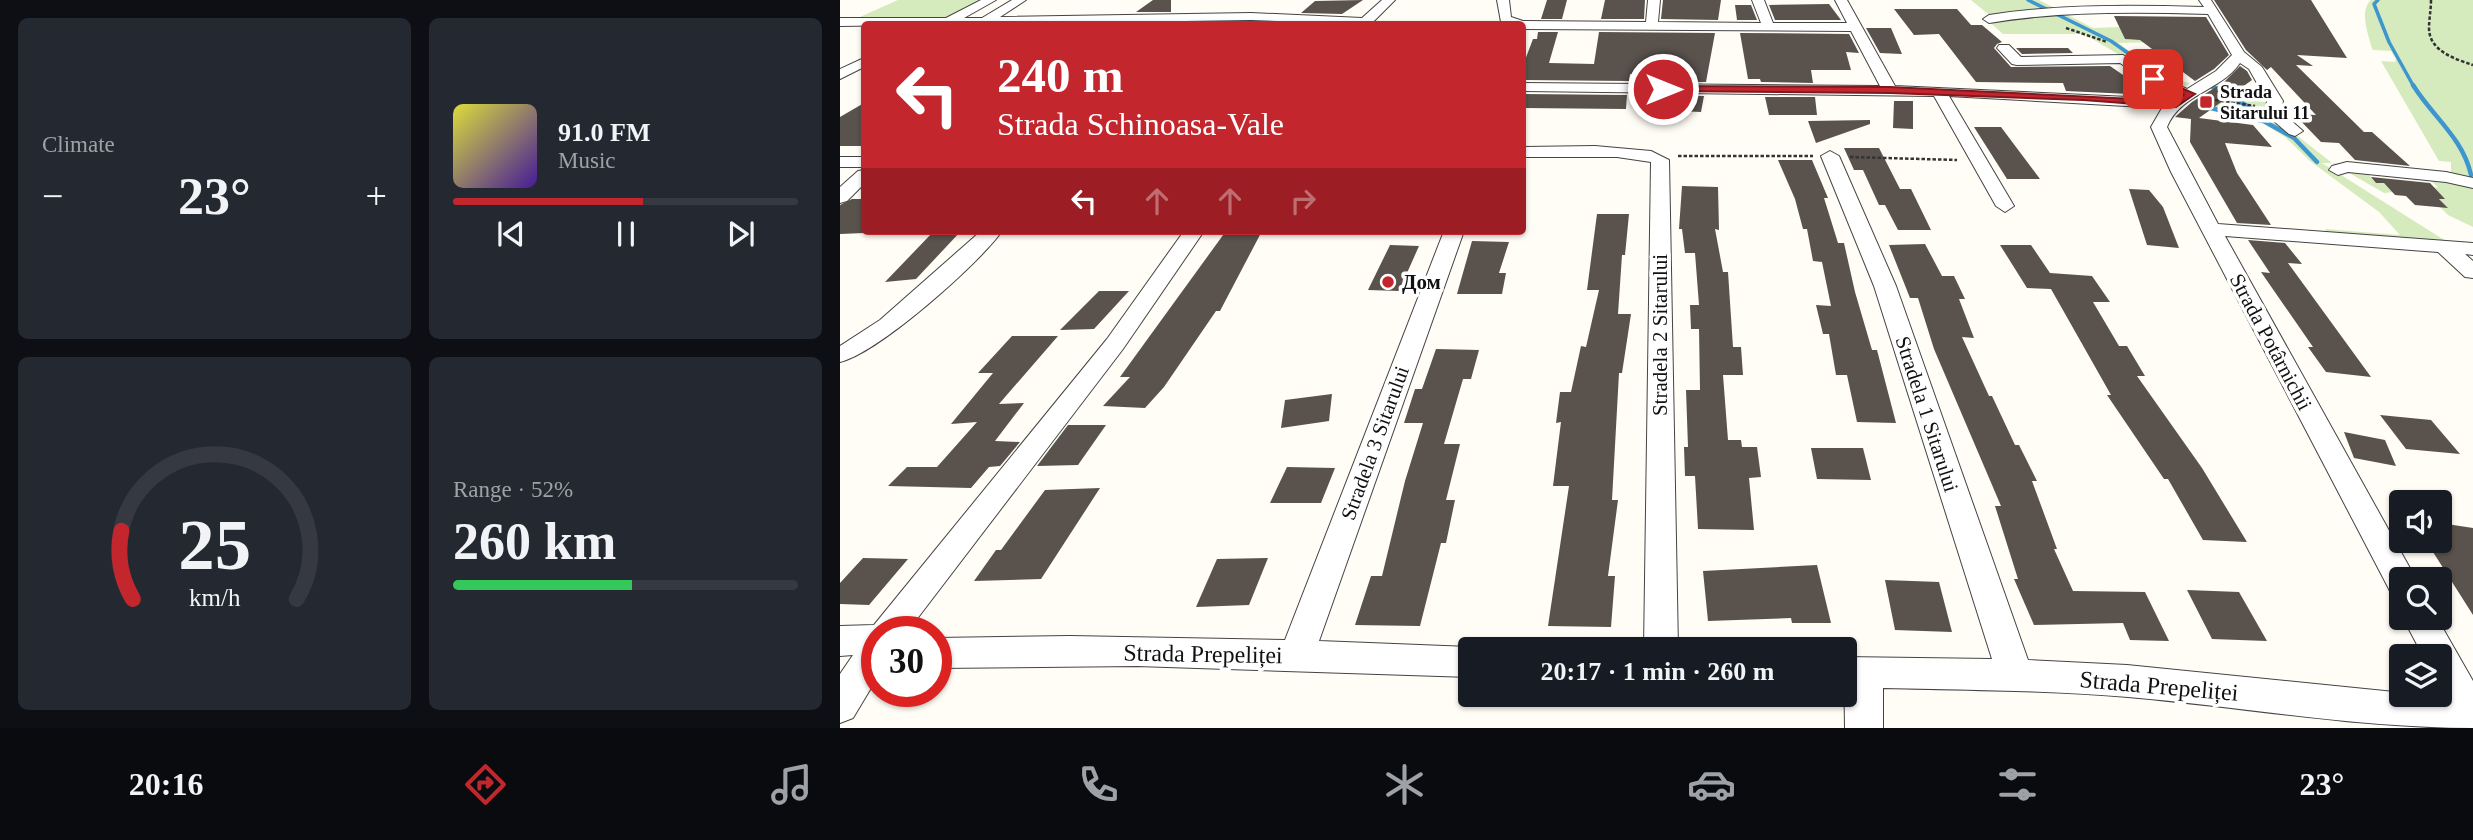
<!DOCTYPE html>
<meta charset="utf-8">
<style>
:root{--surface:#171b24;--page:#242831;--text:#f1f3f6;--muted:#9ea1a6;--line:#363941;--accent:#c4262e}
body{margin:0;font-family:"Times New Roman",serif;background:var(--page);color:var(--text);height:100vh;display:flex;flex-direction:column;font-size:26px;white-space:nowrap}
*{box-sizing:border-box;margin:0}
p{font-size:23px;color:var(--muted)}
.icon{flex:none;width:38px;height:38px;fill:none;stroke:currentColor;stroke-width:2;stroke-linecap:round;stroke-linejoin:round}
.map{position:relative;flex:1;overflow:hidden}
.drawer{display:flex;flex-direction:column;gap:18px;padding:18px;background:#0d0f14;width:840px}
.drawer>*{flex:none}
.guide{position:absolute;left:21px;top:21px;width:665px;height:214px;border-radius:7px;box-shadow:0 2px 5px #0004;background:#c4262e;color:#fff;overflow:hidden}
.tools{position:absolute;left:1549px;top:490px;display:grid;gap:14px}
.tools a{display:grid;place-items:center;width:63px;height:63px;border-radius:7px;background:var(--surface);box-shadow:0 2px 5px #0004;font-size:35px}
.speed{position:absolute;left:21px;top:616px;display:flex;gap:14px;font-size:35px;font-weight:700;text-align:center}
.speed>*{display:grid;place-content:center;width:91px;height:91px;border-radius:50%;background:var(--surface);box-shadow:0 2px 5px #0004;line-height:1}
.speed .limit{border:10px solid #d22;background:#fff;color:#111}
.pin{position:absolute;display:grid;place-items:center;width:60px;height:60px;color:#fff;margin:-30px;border-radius:14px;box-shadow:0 4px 10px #0006}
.me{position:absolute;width:77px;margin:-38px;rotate:90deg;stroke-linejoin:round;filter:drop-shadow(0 0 5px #0008)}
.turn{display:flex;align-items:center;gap:24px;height:147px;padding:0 21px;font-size:32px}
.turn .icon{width:91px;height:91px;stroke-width:2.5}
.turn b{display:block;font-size:49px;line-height:60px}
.lanes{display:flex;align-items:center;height:66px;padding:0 21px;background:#0003;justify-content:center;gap:35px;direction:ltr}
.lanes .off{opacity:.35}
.big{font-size:52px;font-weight:600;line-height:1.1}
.drawer .widget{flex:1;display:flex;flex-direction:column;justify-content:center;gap:10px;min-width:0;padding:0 24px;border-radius:10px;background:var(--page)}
.drawer .dial{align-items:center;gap:0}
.dial svg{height:182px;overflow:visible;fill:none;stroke:var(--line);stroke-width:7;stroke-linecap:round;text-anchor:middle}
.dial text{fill:var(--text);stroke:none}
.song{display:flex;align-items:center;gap:21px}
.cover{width:84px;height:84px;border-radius:10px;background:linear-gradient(135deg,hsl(60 70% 55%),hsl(260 70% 35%))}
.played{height:7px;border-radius:4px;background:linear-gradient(90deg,var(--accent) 55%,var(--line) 55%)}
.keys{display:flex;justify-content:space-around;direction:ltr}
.heat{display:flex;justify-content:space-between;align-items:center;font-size:38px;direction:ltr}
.charge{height:10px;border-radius:5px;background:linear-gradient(90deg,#34c759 52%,var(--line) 0)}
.drawer .tiles{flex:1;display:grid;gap:18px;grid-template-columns:repeat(2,1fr)}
.trip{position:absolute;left:618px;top:637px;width:399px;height:70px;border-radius:7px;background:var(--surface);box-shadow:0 2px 5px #0004;font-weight:600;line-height:70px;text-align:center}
.tab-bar{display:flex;height:112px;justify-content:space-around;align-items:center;background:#090b0e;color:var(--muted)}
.tab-bar .icon{width:49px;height:49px}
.tab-bar .current{color:var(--accent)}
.tab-bar b{font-size:32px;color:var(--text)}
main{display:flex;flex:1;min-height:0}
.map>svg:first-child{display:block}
.green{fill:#d5ebbd}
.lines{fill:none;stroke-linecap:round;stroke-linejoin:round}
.stream-far1{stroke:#3f96cf;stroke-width:3.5}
.stream{stroke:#3f96cf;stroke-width:4.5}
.building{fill:#5a524d}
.minor-casing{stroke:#444;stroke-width:2}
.path{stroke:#333;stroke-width:2.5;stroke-dasharray:3.5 2;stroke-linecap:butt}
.minor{fill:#fff;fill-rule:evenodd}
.route{fill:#c4262e;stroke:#7f191e;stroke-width:2}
.poi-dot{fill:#c4262e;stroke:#fff;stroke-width:2.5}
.labels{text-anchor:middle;stroke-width:7;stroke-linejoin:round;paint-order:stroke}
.far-poi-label{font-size:18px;font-weight:bold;fill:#111;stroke:#fff;text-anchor:start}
.poi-label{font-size:21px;font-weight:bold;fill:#111;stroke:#fff;text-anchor:start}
.street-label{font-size:21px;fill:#111;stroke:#fff}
.near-street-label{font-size:24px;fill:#111;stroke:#fff}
</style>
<main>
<section class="drawer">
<div class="tiles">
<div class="widget"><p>Climate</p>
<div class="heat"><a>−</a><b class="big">23°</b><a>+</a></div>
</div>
<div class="widget">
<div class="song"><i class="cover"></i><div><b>91.0 FM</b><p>Music</p></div></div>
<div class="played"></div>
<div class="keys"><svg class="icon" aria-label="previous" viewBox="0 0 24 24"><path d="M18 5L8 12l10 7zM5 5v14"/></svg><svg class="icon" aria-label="pause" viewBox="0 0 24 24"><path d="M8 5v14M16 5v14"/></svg><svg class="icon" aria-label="next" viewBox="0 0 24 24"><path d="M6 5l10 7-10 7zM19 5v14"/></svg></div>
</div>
<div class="widget dial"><svg viewBox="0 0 100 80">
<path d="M14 69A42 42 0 1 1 86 69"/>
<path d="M14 69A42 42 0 0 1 9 39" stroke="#c4262e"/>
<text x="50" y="56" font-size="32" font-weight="700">25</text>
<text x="50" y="72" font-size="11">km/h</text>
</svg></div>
<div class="widget"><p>Range · 52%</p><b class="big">260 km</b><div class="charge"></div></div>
</div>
</section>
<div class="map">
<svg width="1633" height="728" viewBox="0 0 1633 728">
<rect width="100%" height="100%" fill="#fffdf5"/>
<path class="green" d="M58 0H145L101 21 13 20Z
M1131 0H1199L1253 28 1304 26 1375 32 1381 42 1281 30 1285 39 1326 42 1278 43 1329 78 1350 83 1343 89 1320 79 1244 34H1163L1145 18H1153Z
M1531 0H1633V227L1608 215 1600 207H1607L1599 199 1604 198 1593 188 1598 187 1590 180 1529 175 1536 183H1544L1553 192 1544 193 1492 163H1482L1609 243 1397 227 1399 225 1488 234 1485 229 1560 235 1539 212 1470 161 1445 137 1421 122 1361 107 1359 104 1377 83 1396 96 1425 102 1426 111 1492 163 1611 172V162L1599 161 1541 61 1555 62 1556 59 1551 51 1533 50 1531 46C1528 32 1519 11 1531 0Z"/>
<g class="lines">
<path class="stream-far1" d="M1188 0 1271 41 1323 78
M1538 0 1534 4 1549 42 1574 87"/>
<path class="stream" d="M1573 85C1592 116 1623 138 1631 175
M1363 106 1423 121 1427 117 1373 87
M1420 119 1454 138 1477 162"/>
</g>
<path class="building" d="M313 0H331V12H296Z
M523 0 502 14 461 13 475 1Z
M707 0H727L722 19H701Z
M765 0H805L804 19H761Z
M823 0H881L878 20 821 19Z
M1374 0H1471L1507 58 1457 55 1473 66 1456 65 1524 132H1532L1570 166 1515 160 1499 143 1481 142 1454 114 1476 115 1431 67 1427 70 1406 50Z
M989 4 1001 20H935L929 5Z
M895 5H911L917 20H897Z
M1054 9H1117L1131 25H1142L1162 42 1157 44 1154 48 1171 67 1270 66 1286 77 1290 94 1226 91 1223 83 1136 82 1099 34 1074 35Z
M1274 16 1366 17 1389 55 1374 69 1355 81 1300 40 1285 39Z
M1026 28H1051L1062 54 1040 53Z
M698 32H718L709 63 754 64 759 32 875 33 866 82H840L841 75 790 74 789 81 682 80V68L693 39H697Z
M900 33 1009 34 1019 53 1006 52 1011 70H971L973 83 921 82 920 79H908Z
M1176 48H1228L1233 53 1182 54Z
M1400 66 1407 71 1412 80 1359 118 1413 125 1432 147 1385 143 1397 173 1431 225 1397 223 1350 142 1351 119 1335 117 1352 102 1384 82Z
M682 94 787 95 786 109 682 108Z
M839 96H864L861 112 838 111Z
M925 97H975L977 115H929Z
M1054 101H1073V129L1053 128Z
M24 103V146H0V117Z
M1030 120V124L976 143 968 121Z
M1134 127H1161L1200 179H1167Z
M1004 148H1039L1060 189H1071L1091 230H1058L1045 205H1039L1023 170H1014Z
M938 160H972L988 198H984L998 243H1004L1015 292 1032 350H1037L1056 423 1017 422 1007 375H996L989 334H983L976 305 991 306 982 262 973 261 967 229H963L955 199Z
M1531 177 1590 183 1605 199H1599L1608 208 1575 205 1566 196 1555 195 1544 183H1536Z
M842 186 878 187 879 230 875 229 883 272H888L893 347H901L903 375H883L888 440H901L902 447H917L921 477 909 478 914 530 858 529 855 476H845L844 447H848L846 390H860L859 329H851L850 305H859L855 253H845L842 229H839Z
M1289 189 1309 190 1323 207 1339 248 1307 245Z
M12 199H24V233L0 234V205Z
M757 214H789L785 255H782L778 314H791L782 373H779L772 500H778L768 576H775L771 627 708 626 729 486H713L721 422 716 423 720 392H731L741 346 746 347 759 290H747Z
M94 231H121L76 279 45 282Z
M386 231H422L380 311H376L324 387 305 408 263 406 290 377H280Z
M1408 240 1445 243 1462 264 1448 263 1531 377 1486 372 1468 347H1473L1421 272 1430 273Z
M632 241 669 242 659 273H666L662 294H617Z
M1085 244 1102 276H1114L1125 299H1119L1134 338 1122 337 1149 396H1152L1175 445H1179L1197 481H1192L1217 549H1214L1233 591 1305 592 1329 641 1290 640 1283 623 1194 625 1174 579H1178L1155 506H1161L1094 349 1078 298H1070L1049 245Z
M550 245 579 246 559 291 528 290Z
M1160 245H1191L1210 273 1252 276 1270 302H1253L1279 346H1287L1305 376H1297L1362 468 1407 542 1363 540 1328 479H1324L1267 395H1271L1211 289 1187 288Z
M259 291H289L254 329 220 330Z
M172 336H218L159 404 184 403 155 441 180 442 160 466 149 467 131 488 48 486 67 467H97L137 422 111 424 153 373H138Z
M596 349 639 350 631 379H623L604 444H620L606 500H615L606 543H601L580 626 515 625 531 576H542L565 481 583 423H564L575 389H582Z
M492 394 489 421 441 428 445 400Z
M1540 415 1591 420 1620 454 1566 449Z
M228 425H266L238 465 197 466Z
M1504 432 1545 440 1556 466 1514 458Z
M971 448H1023L1031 480 977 479Z
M447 467 495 468 481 503H430Z
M260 488 201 579 134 581 156 550H161L205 490Z
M1600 523 1633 528V615L1586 541H1600Z
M23 558 68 559 29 605 0 604V583Z
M428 558 409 605 356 607 377 559Z
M977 565 991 623H952L951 618 868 621 863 571Z
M1045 580 1099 582 1112 632 1055 630Z
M1347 590 1399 592 1427 641 1372 639Z"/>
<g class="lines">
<defs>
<path id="minor" d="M141 0H156L124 18H142L172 0H186L160 17 411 13 522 18 542 0H555L531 24 411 20 0 26V18H106Z
M657 0H669L671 17 683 21 806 22 808 0H820L818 22 921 23 912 0H924L933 23H1007L995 0H1007L1055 86 1331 99 1337 95 1308 82 1280 63 1177 65 1172 64 1157 48 1159 45H1169L1181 57 1283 55 1318 76 1347 89 1376 71 1392 55 1368 14C1295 12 1221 11 1149 23L1143 19 1149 15C1220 4 1292 5 1364 7L1359 0H1371L1404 52 1422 67 1443 101 1441 112 1463 131 1455 136 1449 134 1428 116 1425 113 1427 101 1409 69 1400 63C1381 91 1340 94 1327 127L1378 224 1633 243V255L1625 254 1633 261V278L1625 277 1598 252 1385 236 1576 579H1561V595L1550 591 1331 172 1311 127 1322 108 1109 96 1174 206 1165 212 1156 206 1094 96 682 91V83L1040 86 1011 31 682 29V24L661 22Z
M24 58V67L0 79V69Z
M755 146 811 151 829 160 838 649H804L811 162 777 157H682V147Z
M990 151 999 156 1056 286 1188 660 1287 665 1604 697 1600 688V656H1583L1563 618H1597L1633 681V728C1518 728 1403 707 1288 697 1206 690 1124 690 1043 688V728H1005L1004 657 1152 659 1034 286 981 156Z
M0 157H24V167H0Z
M1507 162 1606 172 1633 178V188L1606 182 1508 172 1498 175 1489 170 1492 166Z
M24 170V184L7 201 0 203V187L18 171Z
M141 231H162C139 264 38 353 0 362V346L40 320Z
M344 231H364L283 349 67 632H37V678L13 718 0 723V674L13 655 0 656V626L34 625 267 339Z
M604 231H624L479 641 630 647 637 649H630V677L297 666 96 668V638L230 636 445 640Z"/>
</defs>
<use href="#minor" class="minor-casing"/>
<path class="path" d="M1591 0C1591 10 1589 19 1589 28 1589 51 1615 59 1633 65
M1226 28 1267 42
M1375 100 1415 106
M838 156H973
M1010 157 1117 160"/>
<use href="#minor" class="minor"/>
</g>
<path class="route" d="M1310 77H1316L1355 94 1336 107 1243 100 1050 93 823 91 819 89 823 86 1050 87 1334 101 1343 95 1310 81Z"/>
<g class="poi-dot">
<rect x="1359" y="95" width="14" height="14" rx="3.5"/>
<circle cx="548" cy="282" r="7"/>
</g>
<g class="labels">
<g class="far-poi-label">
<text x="1380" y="98">Strada<tspan x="1380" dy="21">Sitarului 11</tspan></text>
</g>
<g class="poi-label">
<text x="562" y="289">Дом</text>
</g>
<g class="street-label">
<text transform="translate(820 335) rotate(-90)" y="7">Stradela 2 Sitarului</text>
<text transform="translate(1431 342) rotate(62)" y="7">Strada Potârnichii</text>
<text transform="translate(1087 414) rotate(72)" y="7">Stradela 1 Sitarului</text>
<text transform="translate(535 443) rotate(-70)" y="7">Stradela 3 Sitarului</text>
</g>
<g class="near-street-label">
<text transform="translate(363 654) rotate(1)" y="8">Strada Prepeliței</text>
<text transform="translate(1319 686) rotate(5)" y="8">Strada Prepeliței</text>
</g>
</g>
</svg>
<div class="tools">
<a><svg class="icon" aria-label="sound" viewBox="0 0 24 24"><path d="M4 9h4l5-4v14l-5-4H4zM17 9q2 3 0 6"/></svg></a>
<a><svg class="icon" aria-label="search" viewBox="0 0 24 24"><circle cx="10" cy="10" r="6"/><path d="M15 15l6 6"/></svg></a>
<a><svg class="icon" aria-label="layers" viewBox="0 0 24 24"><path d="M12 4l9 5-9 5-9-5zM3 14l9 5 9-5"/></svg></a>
</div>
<div class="speed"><div class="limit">30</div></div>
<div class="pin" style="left:1313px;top:79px;background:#d93025"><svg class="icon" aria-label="arrive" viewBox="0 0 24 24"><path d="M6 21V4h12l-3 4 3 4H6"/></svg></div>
<svg class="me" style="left:823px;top:89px" viewBox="-20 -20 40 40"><circle r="17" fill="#c4262e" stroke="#fff" stroke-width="3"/><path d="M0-11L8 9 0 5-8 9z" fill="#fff"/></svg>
<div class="trip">20:17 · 1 min · 260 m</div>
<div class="guide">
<div class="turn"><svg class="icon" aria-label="left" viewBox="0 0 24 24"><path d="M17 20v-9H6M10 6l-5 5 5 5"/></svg><div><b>240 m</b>Strada Schinoasa-Vale</div></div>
<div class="lanes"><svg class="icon" aria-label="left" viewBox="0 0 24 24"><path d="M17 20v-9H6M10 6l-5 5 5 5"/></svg><svg class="icon off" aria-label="ahead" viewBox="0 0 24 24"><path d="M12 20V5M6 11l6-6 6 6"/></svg><svg class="icon off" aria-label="ahead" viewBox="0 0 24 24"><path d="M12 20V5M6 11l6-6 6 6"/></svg><svg class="icon off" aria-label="right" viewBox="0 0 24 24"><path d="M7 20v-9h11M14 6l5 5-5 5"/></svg></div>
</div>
</div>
</main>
<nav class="tab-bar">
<b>20:16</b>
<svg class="icon current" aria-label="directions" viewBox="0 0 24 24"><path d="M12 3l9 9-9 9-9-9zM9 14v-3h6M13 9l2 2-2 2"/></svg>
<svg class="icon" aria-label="music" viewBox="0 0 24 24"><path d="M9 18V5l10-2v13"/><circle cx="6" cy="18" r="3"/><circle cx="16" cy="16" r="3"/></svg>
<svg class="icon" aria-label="phone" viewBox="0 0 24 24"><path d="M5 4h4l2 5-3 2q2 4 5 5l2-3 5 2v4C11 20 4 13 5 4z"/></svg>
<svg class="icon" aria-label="climate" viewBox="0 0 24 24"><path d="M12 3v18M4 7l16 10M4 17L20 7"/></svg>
<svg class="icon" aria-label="car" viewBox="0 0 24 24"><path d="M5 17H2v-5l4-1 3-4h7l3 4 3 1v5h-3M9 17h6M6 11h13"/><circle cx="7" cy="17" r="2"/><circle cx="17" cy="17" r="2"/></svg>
<svg class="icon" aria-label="filters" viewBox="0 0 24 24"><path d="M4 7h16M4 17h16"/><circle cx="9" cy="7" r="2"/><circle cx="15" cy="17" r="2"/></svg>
<b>23°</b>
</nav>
